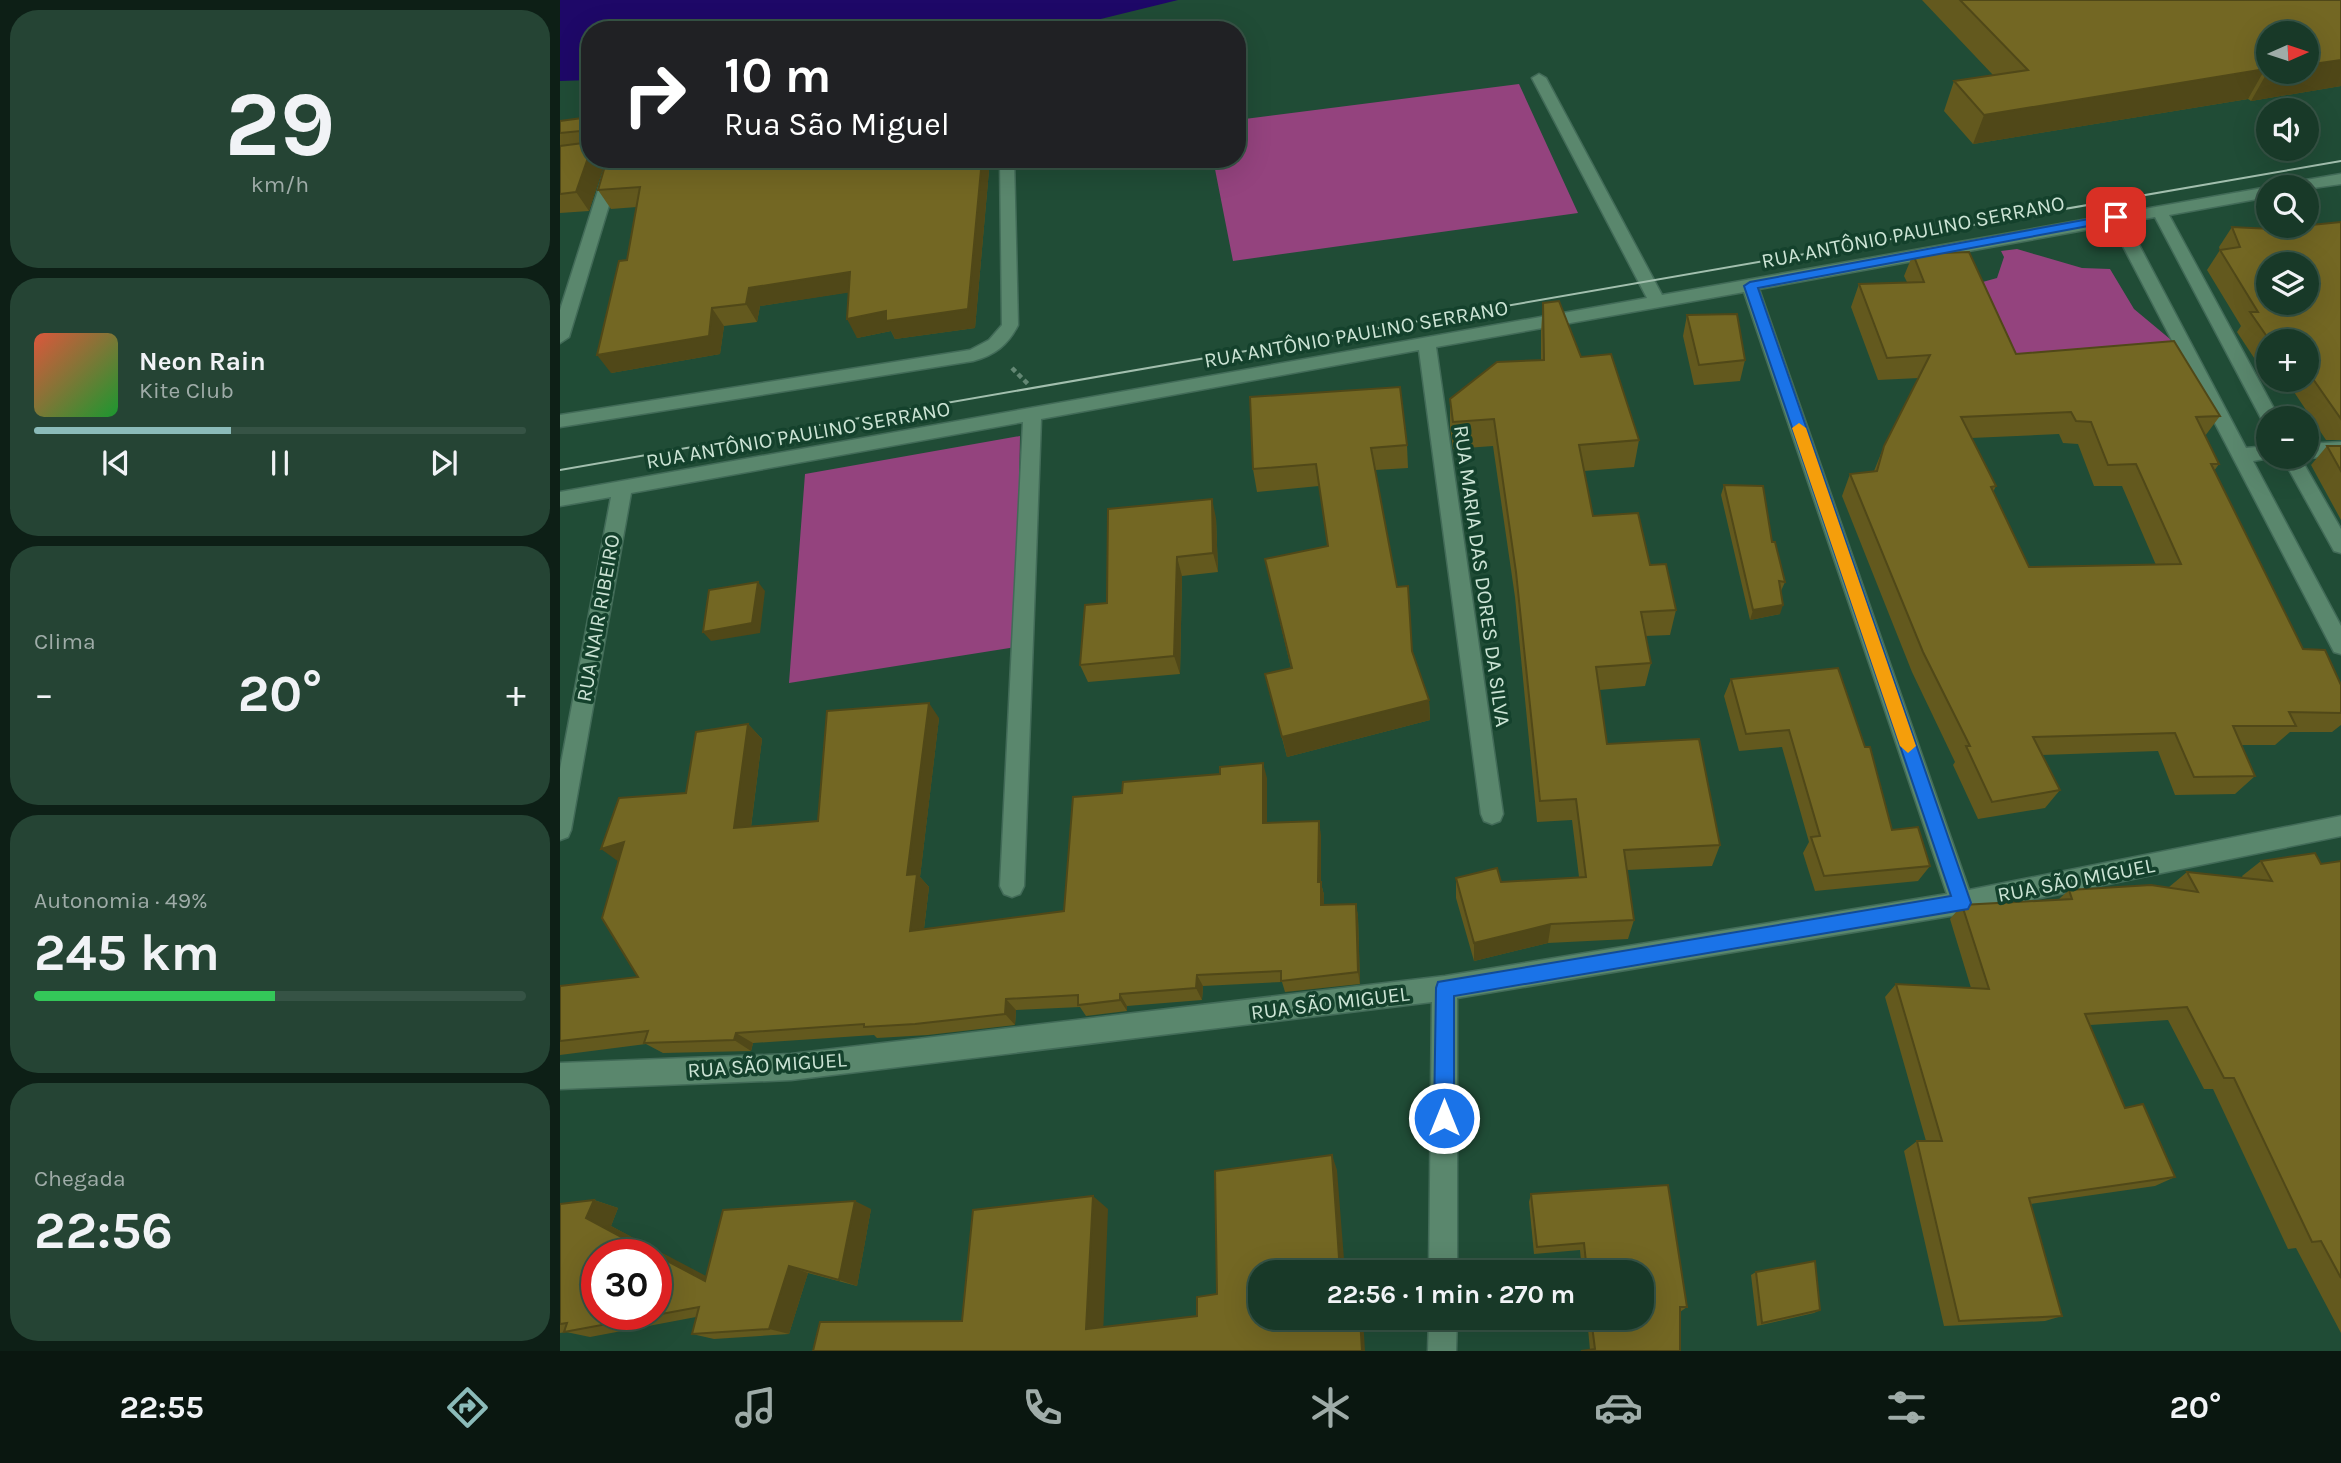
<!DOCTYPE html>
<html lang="pt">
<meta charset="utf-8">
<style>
:root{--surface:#183928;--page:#254434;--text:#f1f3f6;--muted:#9faca8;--line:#365345;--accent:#8bbbb9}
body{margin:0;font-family:Karla,sans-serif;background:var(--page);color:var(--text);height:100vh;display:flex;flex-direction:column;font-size:26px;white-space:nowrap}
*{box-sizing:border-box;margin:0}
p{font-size:23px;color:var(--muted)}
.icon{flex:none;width:38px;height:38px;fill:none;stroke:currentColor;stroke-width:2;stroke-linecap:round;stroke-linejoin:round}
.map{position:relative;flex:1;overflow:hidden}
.drawer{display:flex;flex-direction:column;gap:10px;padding:10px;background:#0d1f16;width:560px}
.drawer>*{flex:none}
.guide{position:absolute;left:21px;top:21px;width:665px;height:147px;border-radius:28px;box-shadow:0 7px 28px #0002,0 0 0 2px var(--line);background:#202124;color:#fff;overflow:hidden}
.needle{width:46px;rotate:87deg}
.controls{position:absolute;left:1696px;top:21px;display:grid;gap:14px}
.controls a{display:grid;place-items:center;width:63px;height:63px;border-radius:50%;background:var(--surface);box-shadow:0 7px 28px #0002,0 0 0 2px var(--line);font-size:35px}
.speed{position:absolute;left:21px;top:1239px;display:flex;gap:14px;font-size:35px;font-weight:700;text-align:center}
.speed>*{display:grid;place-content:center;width:91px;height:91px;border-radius:50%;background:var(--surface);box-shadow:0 7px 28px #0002,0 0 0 2px var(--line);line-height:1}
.speed .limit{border:10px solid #d22;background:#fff;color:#111}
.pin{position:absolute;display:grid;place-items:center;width:60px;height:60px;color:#fff;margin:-30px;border-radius:14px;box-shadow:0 4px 10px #0006}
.me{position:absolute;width:77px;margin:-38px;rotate:0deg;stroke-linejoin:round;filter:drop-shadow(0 0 5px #0008)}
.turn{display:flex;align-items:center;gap:24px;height:147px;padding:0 28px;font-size:32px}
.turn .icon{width:91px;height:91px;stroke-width:2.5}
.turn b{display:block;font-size:49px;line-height:60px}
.big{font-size:52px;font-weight:700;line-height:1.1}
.drawer .card{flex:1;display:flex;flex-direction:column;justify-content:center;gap:10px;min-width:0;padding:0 24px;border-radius:28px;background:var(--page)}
.drawer .dial{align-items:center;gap:0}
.dial b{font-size:91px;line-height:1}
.song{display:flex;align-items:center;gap:21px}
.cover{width:84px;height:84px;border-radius:10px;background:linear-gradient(135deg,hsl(10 70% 55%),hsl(130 70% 35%))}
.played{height:7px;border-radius:4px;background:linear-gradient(90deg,var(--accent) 40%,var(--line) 40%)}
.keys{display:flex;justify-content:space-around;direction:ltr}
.heat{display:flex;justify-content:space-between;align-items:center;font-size:38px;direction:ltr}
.charge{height:10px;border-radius:5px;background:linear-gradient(90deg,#34c759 49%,var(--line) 0)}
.trip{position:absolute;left:688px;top:1260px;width:406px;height:70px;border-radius:28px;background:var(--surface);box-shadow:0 7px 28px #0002,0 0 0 2px var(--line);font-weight:700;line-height:70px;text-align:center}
.menu{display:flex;height:112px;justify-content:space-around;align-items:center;background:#0a1710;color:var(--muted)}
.menu .icon{width:49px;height:49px}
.menu .on{color:var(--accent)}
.menu b{font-size:32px;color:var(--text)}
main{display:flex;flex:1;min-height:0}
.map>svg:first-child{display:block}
.green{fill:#94437e}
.water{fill:#1e0868}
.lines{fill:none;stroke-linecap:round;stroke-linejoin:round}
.street-casing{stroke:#426b58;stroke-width:3}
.path{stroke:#638774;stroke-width:4.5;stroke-dasharray:5 3.5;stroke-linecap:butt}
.street{fill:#5a876d;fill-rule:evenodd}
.tram{stroke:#a2bfae;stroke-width:2}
.wall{fill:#63591e;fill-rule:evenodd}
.shaded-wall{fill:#504818}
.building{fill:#736723;stroke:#504818;stroke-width:2;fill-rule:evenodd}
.route{fill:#1a73e8;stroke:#114b97;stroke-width:2}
.slow{fill:#f59e0b}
.labels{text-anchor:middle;stroke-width:7;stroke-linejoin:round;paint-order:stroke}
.street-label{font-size:21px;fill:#cce4d5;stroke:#14412c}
</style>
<main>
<section class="drawer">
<div class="card dial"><b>29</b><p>km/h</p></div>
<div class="card">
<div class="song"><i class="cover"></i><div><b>Neon Rain</b><p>Kite Club</p></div></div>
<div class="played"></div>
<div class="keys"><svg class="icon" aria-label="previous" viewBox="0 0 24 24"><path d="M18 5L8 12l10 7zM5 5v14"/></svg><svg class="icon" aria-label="pause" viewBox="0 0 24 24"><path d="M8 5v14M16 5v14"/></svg><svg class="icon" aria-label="next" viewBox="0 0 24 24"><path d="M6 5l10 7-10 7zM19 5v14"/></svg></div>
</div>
<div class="card"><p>Clima</p>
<div class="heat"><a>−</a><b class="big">20°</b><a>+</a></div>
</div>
<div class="card"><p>Autonomia · 49%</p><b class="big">245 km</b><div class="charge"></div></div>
<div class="card"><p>Chegada</p><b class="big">22:56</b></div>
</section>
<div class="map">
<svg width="1781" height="1351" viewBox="0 0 1781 1351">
<rect width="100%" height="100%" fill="#204c36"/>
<path class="green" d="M959 84 1018 213 673 261 653 159H677V120Z
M1457 249 1522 268 1550 269 1574 309 1628 354 1492 372 1447 351 1419 283 1437 278 1444 257 1441 251Z
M460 436 456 647 229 683 245 474Z"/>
<path class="water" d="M0 0H618L496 30H30V80L0 81Z"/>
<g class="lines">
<defs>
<path id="street" d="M979 74 986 78 1102 295 1708 187V197L1609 215 1719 418H1708V424L1701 418 1595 217 1567 222 1686 448 1708 446V457H1715L1693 461 1781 626V654L1774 652 1552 225 1199 289 1409 890 1781 816V836L1402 914 897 998V1272H869L872 1002 231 1080 0 1089V1063L231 1054 885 976 1387 894 1184 292 876 347 943 814 940 821 932 824 924 821 921 814 859 350 481 419 464 886 460 894 452 897 444 894 440 886 463 422 71 493 11 830 8 837 0 840V769L51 497 0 506V492L1087 298 972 78Z
M48 159H63L9 337 0 343V310Z
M440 159H454L458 325C448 345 435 355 413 361L0 427V415L410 350 429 340 442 325Z
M1781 174V184L1746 189 1726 187 1734 182Z
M1781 442V456L1746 458 1743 457H1746V444Z
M1722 457H1740L1781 529V553L1774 551Z
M869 1318H897L896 1351H868Z"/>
</defs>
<use href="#street" class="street-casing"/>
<path class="path" d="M452 368 468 384"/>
<use href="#street" class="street"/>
<path class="tram" d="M0 470 1781 161"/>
</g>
<path class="wall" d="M1362 0H1781V86L1691 101 1688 99 1413 144 1384 111 1394 81 1433 75Z
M30 117V159H46L29 211 0 213V121Z
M47 159H430L415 328 335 339 331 331 297 338 289 292 200 306 197 322 164 326 160 354 51 373 67 260 77 207 51 209 38 190Z
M1781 222V440H1766L1726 380H1746V341H1708V376H1706L1677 332 1681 326 1647 270 1660 250 1659 247 1672 227 1712 229Z
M1353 254 1456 354 1660 416 1645 436 1659 464 1654 471 1743 649 1781 685V725L1772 732H1730L1715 745H1681L1695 776 1675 794 1615 795 1598 751 1482 755 1500 790 1485 808 1418 819 1393 765 1395 762 1352 672 1282 496 1290 474 1314 471 1324 446 1359 378 1318 380 1291 307 1299 284 1347 282 1344 276ZM1499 434 1503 443 1518 444 1534 486H1562L1596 565 1469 567 1433 492 1436 486 1411 438Z
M983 303 1079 440 1074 467 1024 471 1033 516 1090 565 1116 610 1110 635 1085 636 1091 663 1085 686 1039 690 1047 744 1160 845 1152 866 1067 870 1074 920 1068 939 988 943 914 961 896 898V878L941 882 1019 877 1012 820 977 822 955 597 933 446 893 449 890 426V399L981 360V331Z
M1127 315 1185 360 1180 381 1134 385 1123 336Z
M690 397 847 445 848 468 815 470 837 587 852 651 869 700 870 720 727 757 705 674 731 668 705 559 768 546 759 486 697 492 693 469Z
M1767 446H1781V520L1751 465Z
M1164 485 1212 542 1225 582 1221 591 1220 614 1190 620 1161 495Z
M656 518 658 572 622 576 620 674 528 682 520 665 547 603Z
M1278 668 1332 830 1370 866 1358 881 1255 891 1243 853 1249 842 1222 747 1179 751 1164 696 1171 679Z
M379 718 360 877 369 887 364 929 504 911 562 793 707 778V823L761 835V883L764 895V905L796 904 798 917 800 984 725 992 722 982 643 986 642 1000 567 1006V1011L526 1016 520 1007 456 1010 455 1025 368 1035 317 1038 314 1035 193 1043 191 1051 103 1053 86 1044 0 1055V986L78 977 126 793 188 724 202 739 191 827 258 821Z
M1701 861 1761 864 1781 861V1333L1736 1248 1728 1249 1653 1089H1644L1608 1020 1530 1025 1565 1108 1615 1177 1595 1186 1471 1204 1502 1316 1485 1321 1384 1326 1344 1151 1357 1141H1366L1325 997 1336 984 1411 988 1390 919 1402 905 1499 899 1509 890 1610 888 1609 887 1627 872 1683 878 1682 876Z
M1108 1185 1127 1307 1120 1312V1351H1021L1030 1350 1027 1318H1082V1272H1022L1020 1250 974 1254 969 1202 971 1194Z
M34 1200 58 1208 51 1226 146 1277 311 1209 297 1286 248 1273 229 1334 154 1339 132 1334 136 1317 30 1337 6 1332 0 1333V1204Z
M1196 1272 1260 1310 1254 1313 1197 1326 1191 1275Z"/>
<path class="shaded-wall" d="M1781 60V86L1691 101 1708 71 1746 72V65Z
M1705 69 1688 99 1413 144 1424 115Z
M30 152V159H46L29 211 16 192Z
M422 159H430L415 328 335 339 331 331 297 338 287 319 326 311Z
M290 272 299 291 200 306 197 322 186 304 189 288Z
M152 308 164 326 160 354 51 373 37 355Z
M652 499 656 518 658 572 653 553Z
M617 557 622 576 620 674 614 656Z
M198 582 205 591 200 633 151 641 143 632Z
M1223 605 1220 614 1190 620 1193 610Z
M869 700 870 720 727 757 722 737Z
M369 703 379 718 360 877 369 887 362 944 350 931 347 875Z
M188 724 202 739 189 842 174 828Z
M703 763 707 778V837L703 823Z
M759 821 761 835V883L764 895V918L758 882Z
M64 842 59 862 41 849Z
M796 904 798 917 800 984 798 972Z
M991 924 988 943 914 961V943Z
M637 975 643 986 642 1000 636 988Z
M560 994 567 1006V1011L560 1000Z
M446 999 456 1010 455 1025 445 1014Z
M176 1033 193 1043 191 1051 174 1040Z
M772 1155 777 1170 785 1272H780Z
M533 1196 548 1209 543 1337 526 1329Z
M34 1200 58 1208 51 1226 167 1287 145 1281 26 1218Z
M295 1201 311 1209 297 1286 279 1280Z
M229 1266 248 1273 229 1334 209 1329Z
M800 1318H803L805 1351H802Z"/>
<path class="building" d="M1400 0H1781V60L1746 65V33H1708V71L1705 69 1424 115 1394 81 1468 70Z
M30 117V152L16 192 0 194V146L23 143 26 140 21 138 20 131 0 133V121Z
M47 159H422L408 309 326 321V311L287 319 290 272 189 288 186 304 152 308 149 336 37 355 59 261 67 260 80 187 38 190Z
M1781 222V419L1746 369V341H1710L1690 312H1698L1660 250 1680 247 1672 227 1712 229ZM1708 264H1746V303H1708Z
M1409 252 1456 354 1614 341 1660 416 1636 417 1659 464H1651L1743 649 1765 650 1781 685V713L1729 712 1736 726H1673L1695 776 1634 777 1615 733 1473 737 1500 790 1432 802 1406 746H1410L1363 652 1290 474 1317 471 1324 446 1370 355 1327 358 1299 284 1364 282 1353 254ZM1511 412 1516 421 1531 422 1548 465 1576 464 1621 564 1469 567 1431 487 1436 486 1401 417Z
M999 301 1021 357 1051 354 1079 440 1019 445 1033 516 1078 513 1090 565 1106 564 1116 610 1081 612 1091 663 1036 667 1047 744 1139 739 1160 845 1064 850 1074 920 991 924 914 943 896 878 937 868 941 882 1026 877 1016 799 980 801 956 572 934 419 893 422 890 399 937 362 984 360 983 303Z
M1177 314 1185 360 1139 365 1127 315Z
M840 387 847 445 811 448 837 587 848 586 852 651 869 700 722 737 705 674 732 668 705 559 768 546 756 464 693 469 690 397Z
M1767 446H1781V471Z
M1164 485 1203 486 1212 542H1215L1225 582 1219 581 1223 605 1193 610Z
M652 499 653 553 617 557 614 656 520 665 525 605 547 603 548 509Z
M198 582 192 623 143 632 149 590Z
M1278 668 1305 747H1310L1332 830 1358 827 1370 866 1264 876 1251 837 1260 836 1229 730 1186 734 1171 679Z
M369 703 347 875 357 874 350 931 504 911 513 797 562 793 563 782 660 774V767L703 763V823L759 821 758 882H761V905L796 904 798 972 721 981V971L637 975 636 988 560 994V1000L518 1005V995L446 999 445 1014 355 1024 304 1027V1024L176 1033 174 1040 84 1043 88 1031 0 1041V986L78 977 42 918 64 842 41 849 59 798 126 793 136 732 188 724 174 828 258 821 267 711Z
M1755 853 1761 864 1781 861V1278L1761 1241 1752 1242 1674 1078H1664L1627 1007 1525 1014 1565 1108 1583 1104 1615 1177 1469 1198 1502 1316 1399 1321 1357 1141H1382L1336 984 1429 989 1402 905 1512 899 1509 890 1591 885 1638 892 1627 872 1712 881 1701 861Z
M772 1155 780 1272H700V1318H800L802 1351H253L260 1322 402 1321 413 1210 533 1196 526 1329 637 1316V1297L657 1294 655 1171Z
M1108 1185 1127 1307H1120V1351H1021L1035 1349 1031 1318H1082V1272H1027L1024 1243 977 1247 971 1194Z
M34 1200 26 1218 95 1255H37V1314H96V1255L145 1281 163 1210 295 1201 279 1280 229 1266 209 1329 132 1334 139 1307 4 1332 7 1323 0 1324V1204Z
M1255 1261 1260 1310 1202 1323 1196 1272Z"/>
<path class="route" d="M1556 214 1562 217 1560 220 1198 288 1411 903 1408 909 894 996V1118L891 1125 884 1127 877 1125 874 1118 876 988 878 982 1391 896 1184 286 1190 282Z"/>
<path class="slow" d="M1239 423 1246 428 1356 746 1348 753 1340 746 1232 428Z"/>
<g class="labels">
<g class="street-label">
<text transform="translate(1353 232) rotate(-11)" y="7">RUA ANTÔNIO PAULINO SERRANO</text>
<text transform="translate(796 334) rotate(-10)" y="7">RUA ANTÔNIO PAULINO SERRANO</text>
<text transform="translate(238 435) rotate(-10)" y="7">RUA ANTÔNIO PAULINO SERRANO</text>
<text transform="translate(922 576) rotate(82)" y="7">RUA MARIA DAS DORES DA SILVA</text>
<text transform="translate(38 618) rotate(-80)" y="7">RUA NAIR RIBEIRO</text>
<text transform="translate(1516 880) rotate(-11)" y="7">RUA SÃO MIGUEL</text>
<text transform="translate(770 1003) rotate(-7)" y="7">RUA SÃO MIGUEL</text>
<text transform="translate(207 1065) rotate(-4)" y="7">RUA SÃO MIGUEL</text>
</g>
</g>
</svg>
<div class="controls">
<a><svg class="needle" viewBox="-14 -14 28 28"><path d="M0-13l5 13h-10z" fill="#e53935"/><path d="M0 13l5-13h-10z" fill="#9faca8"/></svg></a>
<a><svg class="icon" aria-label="sound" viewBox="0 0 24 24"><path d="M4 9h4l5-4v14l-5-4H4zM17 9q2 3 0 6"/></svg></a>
<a><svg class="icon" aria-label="search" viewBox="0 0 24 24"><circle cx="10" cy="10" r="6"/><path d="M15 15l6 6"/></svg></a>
<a><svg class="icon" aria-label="layers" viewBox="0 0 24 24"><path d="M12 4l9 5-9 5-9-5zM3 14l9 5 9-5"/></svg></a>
<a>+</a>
<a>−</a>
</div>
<div class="speed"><div class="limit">30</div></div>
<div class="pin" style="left:1556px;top:217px;background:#d93025"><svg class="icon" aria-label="arrive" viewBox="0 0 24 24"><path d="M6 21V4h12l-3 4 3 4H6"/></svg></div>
<svg class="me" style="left:884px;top:1118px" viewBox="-20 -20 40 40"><circle r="17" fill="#1a73e8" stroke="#fff" stroke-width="3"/><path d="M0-11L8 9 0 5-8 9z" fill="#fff"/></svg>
<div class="trip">22:56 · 1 min · 270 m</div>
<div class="guide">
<div class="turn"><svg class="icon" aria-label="right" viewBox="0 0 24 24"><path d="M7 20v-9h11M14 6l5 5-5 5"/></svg><div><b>10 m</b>Rua São Miguel</div></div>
</div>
</div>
</main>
<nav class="menu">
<b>22:55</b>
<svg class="icon on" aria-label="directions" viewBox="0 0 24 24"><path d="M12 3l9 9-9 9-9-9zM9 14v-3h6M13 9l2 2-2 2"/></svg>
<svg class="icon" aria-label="music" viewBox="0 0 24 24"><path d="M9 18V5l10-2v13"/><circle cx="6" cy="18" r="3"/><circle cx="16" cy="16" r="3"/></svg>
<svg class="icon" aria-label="phone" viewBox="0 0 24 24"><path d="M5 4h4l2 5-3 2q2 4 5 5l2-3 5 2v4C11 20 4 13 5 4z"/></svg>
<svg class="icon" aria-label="climate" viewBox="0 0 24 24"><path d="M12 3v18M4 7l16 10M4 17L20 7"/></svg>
<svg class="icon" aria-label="car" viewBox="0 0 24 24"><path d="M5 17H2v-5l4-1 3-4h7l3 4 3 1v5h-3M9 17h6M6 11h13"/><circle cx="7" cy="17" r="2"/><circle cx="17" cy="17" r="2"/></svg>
<svg class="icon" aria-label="filters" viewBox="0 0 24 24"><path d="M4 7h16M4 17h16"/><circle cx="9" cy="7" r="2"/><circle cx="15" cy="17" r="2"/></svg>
<b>20°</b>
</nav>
